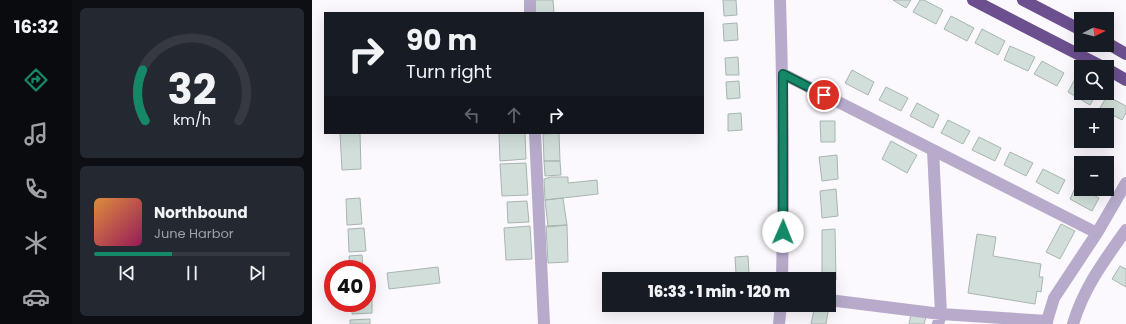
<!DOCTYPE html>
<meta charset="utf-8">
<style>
:root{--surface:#171b24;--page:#242831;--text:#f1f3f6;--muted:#9ea1a6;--line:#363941;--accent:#158868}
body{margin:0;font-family:Poppins,sans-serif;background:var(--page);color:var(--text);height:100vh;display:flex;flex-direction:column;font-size:15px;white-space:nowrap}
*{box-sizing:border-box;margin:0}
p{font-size:13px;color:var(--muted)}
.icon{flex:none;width:22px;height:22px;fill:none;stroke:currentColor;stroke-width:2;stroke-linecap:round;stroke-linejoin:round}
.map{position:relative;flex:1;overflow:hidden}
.panel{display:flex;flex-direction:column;gap:8px;padding:8px;background:#0d0f14;width:240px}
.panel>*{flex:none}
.guide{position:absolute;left:12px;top:12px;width:380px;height:122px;border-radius:0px;box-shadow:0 4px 16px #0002;background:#171b24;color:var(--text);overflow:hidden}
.needle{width:26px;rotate:84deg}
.fabs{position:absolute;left:762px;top:12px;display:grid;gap:8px}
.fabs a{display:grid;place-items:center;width:40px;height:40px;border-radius:0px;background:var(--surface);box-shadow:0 4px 16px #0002;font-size:20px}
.speed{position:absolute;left:12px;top:260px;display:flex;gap:8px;font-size:20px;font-weight:700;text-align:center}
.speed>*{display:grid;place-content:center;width:52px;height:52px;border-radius:50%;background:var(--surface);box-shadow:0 4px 16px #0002;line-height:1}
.speed .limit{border:6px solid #d22;background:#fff;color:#111}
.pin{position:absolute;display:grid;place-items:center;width:34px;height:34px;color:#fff;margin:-17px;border:2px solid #fff;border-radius:50%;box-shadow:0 1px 4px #0007}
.me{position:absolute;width:44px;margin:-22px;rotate:1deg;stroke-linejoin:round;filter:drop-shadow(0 0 3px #0008)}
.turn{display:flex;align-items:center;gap:14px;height:84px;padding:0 16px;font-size:18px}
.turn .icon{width:52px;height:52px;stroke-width:2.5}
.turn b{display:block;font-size:28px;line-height:34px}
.lanes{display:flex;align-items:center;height:38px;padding:0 16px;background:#0003;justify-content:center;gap:20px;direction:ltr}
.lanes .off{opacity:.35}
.panel .card{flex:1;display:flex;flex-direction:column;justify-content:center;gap:6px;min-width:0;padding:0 14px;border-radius:6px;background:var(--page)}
.panel .dial{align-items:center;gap:0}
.dial svg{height:104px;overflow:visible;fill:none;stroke:var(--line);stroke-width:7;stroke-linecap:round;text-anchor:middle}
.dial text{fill:var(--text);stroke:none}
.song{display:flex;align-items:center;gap:12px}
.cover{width:48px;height:48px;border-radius:6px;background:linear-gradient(135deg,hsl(30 70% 55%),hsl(330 70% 35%))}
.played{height:4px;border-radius:2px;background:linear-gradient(90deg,var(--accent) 40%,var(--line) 40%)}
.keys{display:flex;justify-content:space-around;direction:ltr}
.trip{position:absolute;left:290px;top:272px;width:234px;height:40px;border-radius:0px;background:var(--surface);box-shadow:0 4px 16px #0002;font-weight:800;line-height:40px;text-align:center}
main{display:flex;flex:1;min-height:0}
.menu{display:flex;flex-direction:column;width:72px;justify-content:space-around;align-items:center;background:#090b0e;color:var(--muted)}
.menu .icon{width:28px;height:28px}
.menu .current{color:var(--accent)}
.menu b{font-size:18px;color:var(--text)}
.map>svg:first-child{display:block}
.building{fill:#d1ded9;stroke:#a8b5af}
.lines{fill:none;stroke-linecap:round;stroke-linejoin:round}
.minor{stroke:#b7aaca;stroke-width:12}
.highway{stroke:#6c4f8f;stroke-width:12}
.route-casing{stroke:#0e5844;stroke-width:10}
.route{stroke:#158868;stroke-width:7}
</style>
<main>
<nav class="menu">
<b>16:32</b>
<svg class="icon current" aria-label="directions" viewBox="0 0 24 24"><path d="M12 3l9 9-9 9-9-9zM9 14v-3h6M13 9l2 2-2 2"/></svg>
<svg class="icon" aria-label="music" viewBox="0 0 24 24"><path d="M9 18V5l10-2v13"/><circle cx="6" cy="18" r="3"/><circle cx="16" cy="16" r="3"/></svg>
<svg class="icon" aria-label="phone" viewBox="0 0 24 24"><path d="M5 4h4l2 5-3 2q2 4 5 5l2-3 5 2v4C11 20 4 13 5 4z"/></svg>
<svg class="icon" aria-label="climate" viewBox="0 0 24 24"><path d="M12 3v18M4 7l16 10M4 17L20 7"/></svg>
<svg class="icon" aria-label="car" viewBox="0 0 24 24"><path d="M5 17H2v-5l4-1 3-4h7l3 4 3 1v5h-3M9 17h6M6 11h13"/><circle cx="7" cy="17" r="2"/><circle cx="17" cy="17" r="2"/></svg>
</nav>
<section class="panel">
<div class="card dial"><svg viewBox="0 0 100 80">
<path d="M14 69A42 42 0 1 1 86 69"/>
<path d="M14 69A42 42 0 0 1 12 30" stroke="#158868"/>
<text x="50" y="56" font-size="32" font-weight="700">32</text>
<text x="50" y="72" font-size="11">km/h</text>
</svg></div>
<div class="card">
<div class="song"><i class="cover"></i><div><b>Northbound</b><p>June Harbor</p></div></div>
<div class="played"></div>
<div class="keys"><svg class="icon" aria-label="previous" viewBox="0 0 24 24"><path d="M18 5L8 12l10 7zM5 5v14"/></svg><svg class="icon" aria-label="pause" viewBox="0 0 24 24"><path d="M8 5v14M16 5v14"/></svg><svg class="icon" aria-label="next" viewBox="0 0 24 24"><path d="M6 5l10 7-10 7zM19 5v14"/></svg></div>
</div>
</section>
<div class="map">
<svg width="814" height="324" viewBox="0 0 814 324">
<rect width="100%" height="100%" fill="#fbf9fd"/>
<path class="building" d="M222 0H241L242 13H223Z
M411 0H424L425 15 412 16Z
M581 0H599L594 8Z
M608 0H612L631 10 624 24 601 12Z
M639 16 662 28 655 41 632 29Z
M425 23 426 40 412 41 411 24Z
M670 29 693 41 686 55 663 43Z
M698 46 723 57 716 71 692 60Z
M426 57 427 75H414L413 58Z
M730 61 752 73 745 86 722 74Z
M540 70 562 82 556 95 533 83Z
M763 79 769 83V93H785L778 105 756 92Z
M427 81 428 98 415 99 414 82Z
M574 87 596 98 589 111 567 100Z
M795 96 814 106V113L810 120 788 108Z
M605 103 627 115 621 128 598 116Z
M429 113 430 130 416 131V114Z
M636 120 658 131 651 144 629 133Z
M508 121H523V142H509Z
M28 133H48L49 169 30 170Z
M187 133H213L214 159 188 161Z
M247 133 248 161H232L231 134Z
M667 137 689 148 683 161 660 150Z
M579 141 605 155 595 173 570 159Z
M698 152 721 163 714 176 692 165Z
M525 155 526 179 510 181 507 157Z
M232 161H248L249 175 233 176Z
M214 163 216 195 190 196 188 164Z
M731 169 753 180 746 194 724 182Z
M239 177H256V183L285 180 286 194 233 200 232 179Z
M764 186 787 198 780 211 758 199Z
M524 189 526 216 510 218 508 191Z
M48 198 50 224 35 225 34 199Z
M251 198 255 225 236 227 233 200Z
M215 201 217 222 196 223 195 202Z
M749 224 763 231 748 259 734 252Z
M255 225 256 262 236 263 234 226Z
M218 226 220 259 194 260 192 228Z
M52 228 54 251 37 252 36 229Z
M523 229 524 280H517V279H510V230Z
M665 234 684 237 681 256 729 264 727 277H731L729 292 725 291 723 304 656 293Z
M50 255 51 269H38L37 256Z
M436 256 437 273 424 274 423 257Z
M808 266 814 269V287L800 279Z
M126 267 128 283 77 289 75 273Z
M55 291H60V313L40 314V303H55Z
M503 305 517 306 514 324H499Z
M599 314 614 317 612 324H597Z
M58 319V324H38V320Z"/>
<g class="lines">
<path class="minor" d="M468 0C471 93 472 186 470 279
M218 13V0
M471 74 785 233
M223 133 232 324
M621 150 629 314 626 324
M517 300 629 314 735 321
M467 324 469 305
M735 324V321L742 298 785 233 814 183
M761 324C772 287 792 261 814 230"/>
<path class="highway" d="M661 0 791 67
M711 0 769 30
M795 43 814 54
M795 69 814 80"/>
</g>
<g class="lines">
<defs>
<path id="route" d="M471 232V74L512 95"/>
</defs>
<use href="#route" class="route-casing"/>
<use href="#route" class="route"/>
</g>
</svg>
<div class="fabs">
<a><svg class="needle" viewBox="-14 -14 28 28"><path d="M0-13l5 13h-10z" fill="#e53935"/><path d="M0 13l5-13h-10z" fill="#9ea1a6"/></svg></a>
<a><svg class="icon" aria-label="search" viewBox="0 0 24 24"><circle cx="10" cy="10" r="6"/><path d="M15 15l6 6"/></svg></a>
<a>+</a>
<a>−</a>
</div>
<div class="speed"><div class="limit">40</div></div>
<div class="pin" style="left:512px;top:95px;background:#d93025"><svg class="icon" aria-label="arrive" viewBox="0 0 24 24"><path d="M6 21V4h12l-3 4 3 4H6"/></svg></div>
<svg class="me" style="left:471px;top:232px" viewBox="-20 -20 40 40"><circle r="19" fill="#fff"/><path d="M0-13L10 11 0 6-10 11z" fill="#158868"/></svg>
<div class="trip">16:33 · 1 min · 120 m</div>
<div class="guide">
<div class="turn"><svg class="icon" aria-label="right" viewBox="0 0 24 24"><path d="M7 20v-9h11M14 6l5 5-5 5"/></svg><div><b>90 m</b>Turn right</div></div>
<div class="lanes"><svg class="icon off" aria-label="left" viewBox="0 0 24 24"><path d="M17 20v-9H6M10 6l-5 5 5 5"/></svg><svg class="icon off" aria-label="ahead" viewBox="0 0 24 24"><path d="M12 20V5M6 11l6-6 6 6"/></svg><svg class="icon" aria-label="right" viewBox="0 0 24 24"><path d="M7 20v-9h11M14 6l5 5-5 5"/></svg></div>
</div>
</div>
</main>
